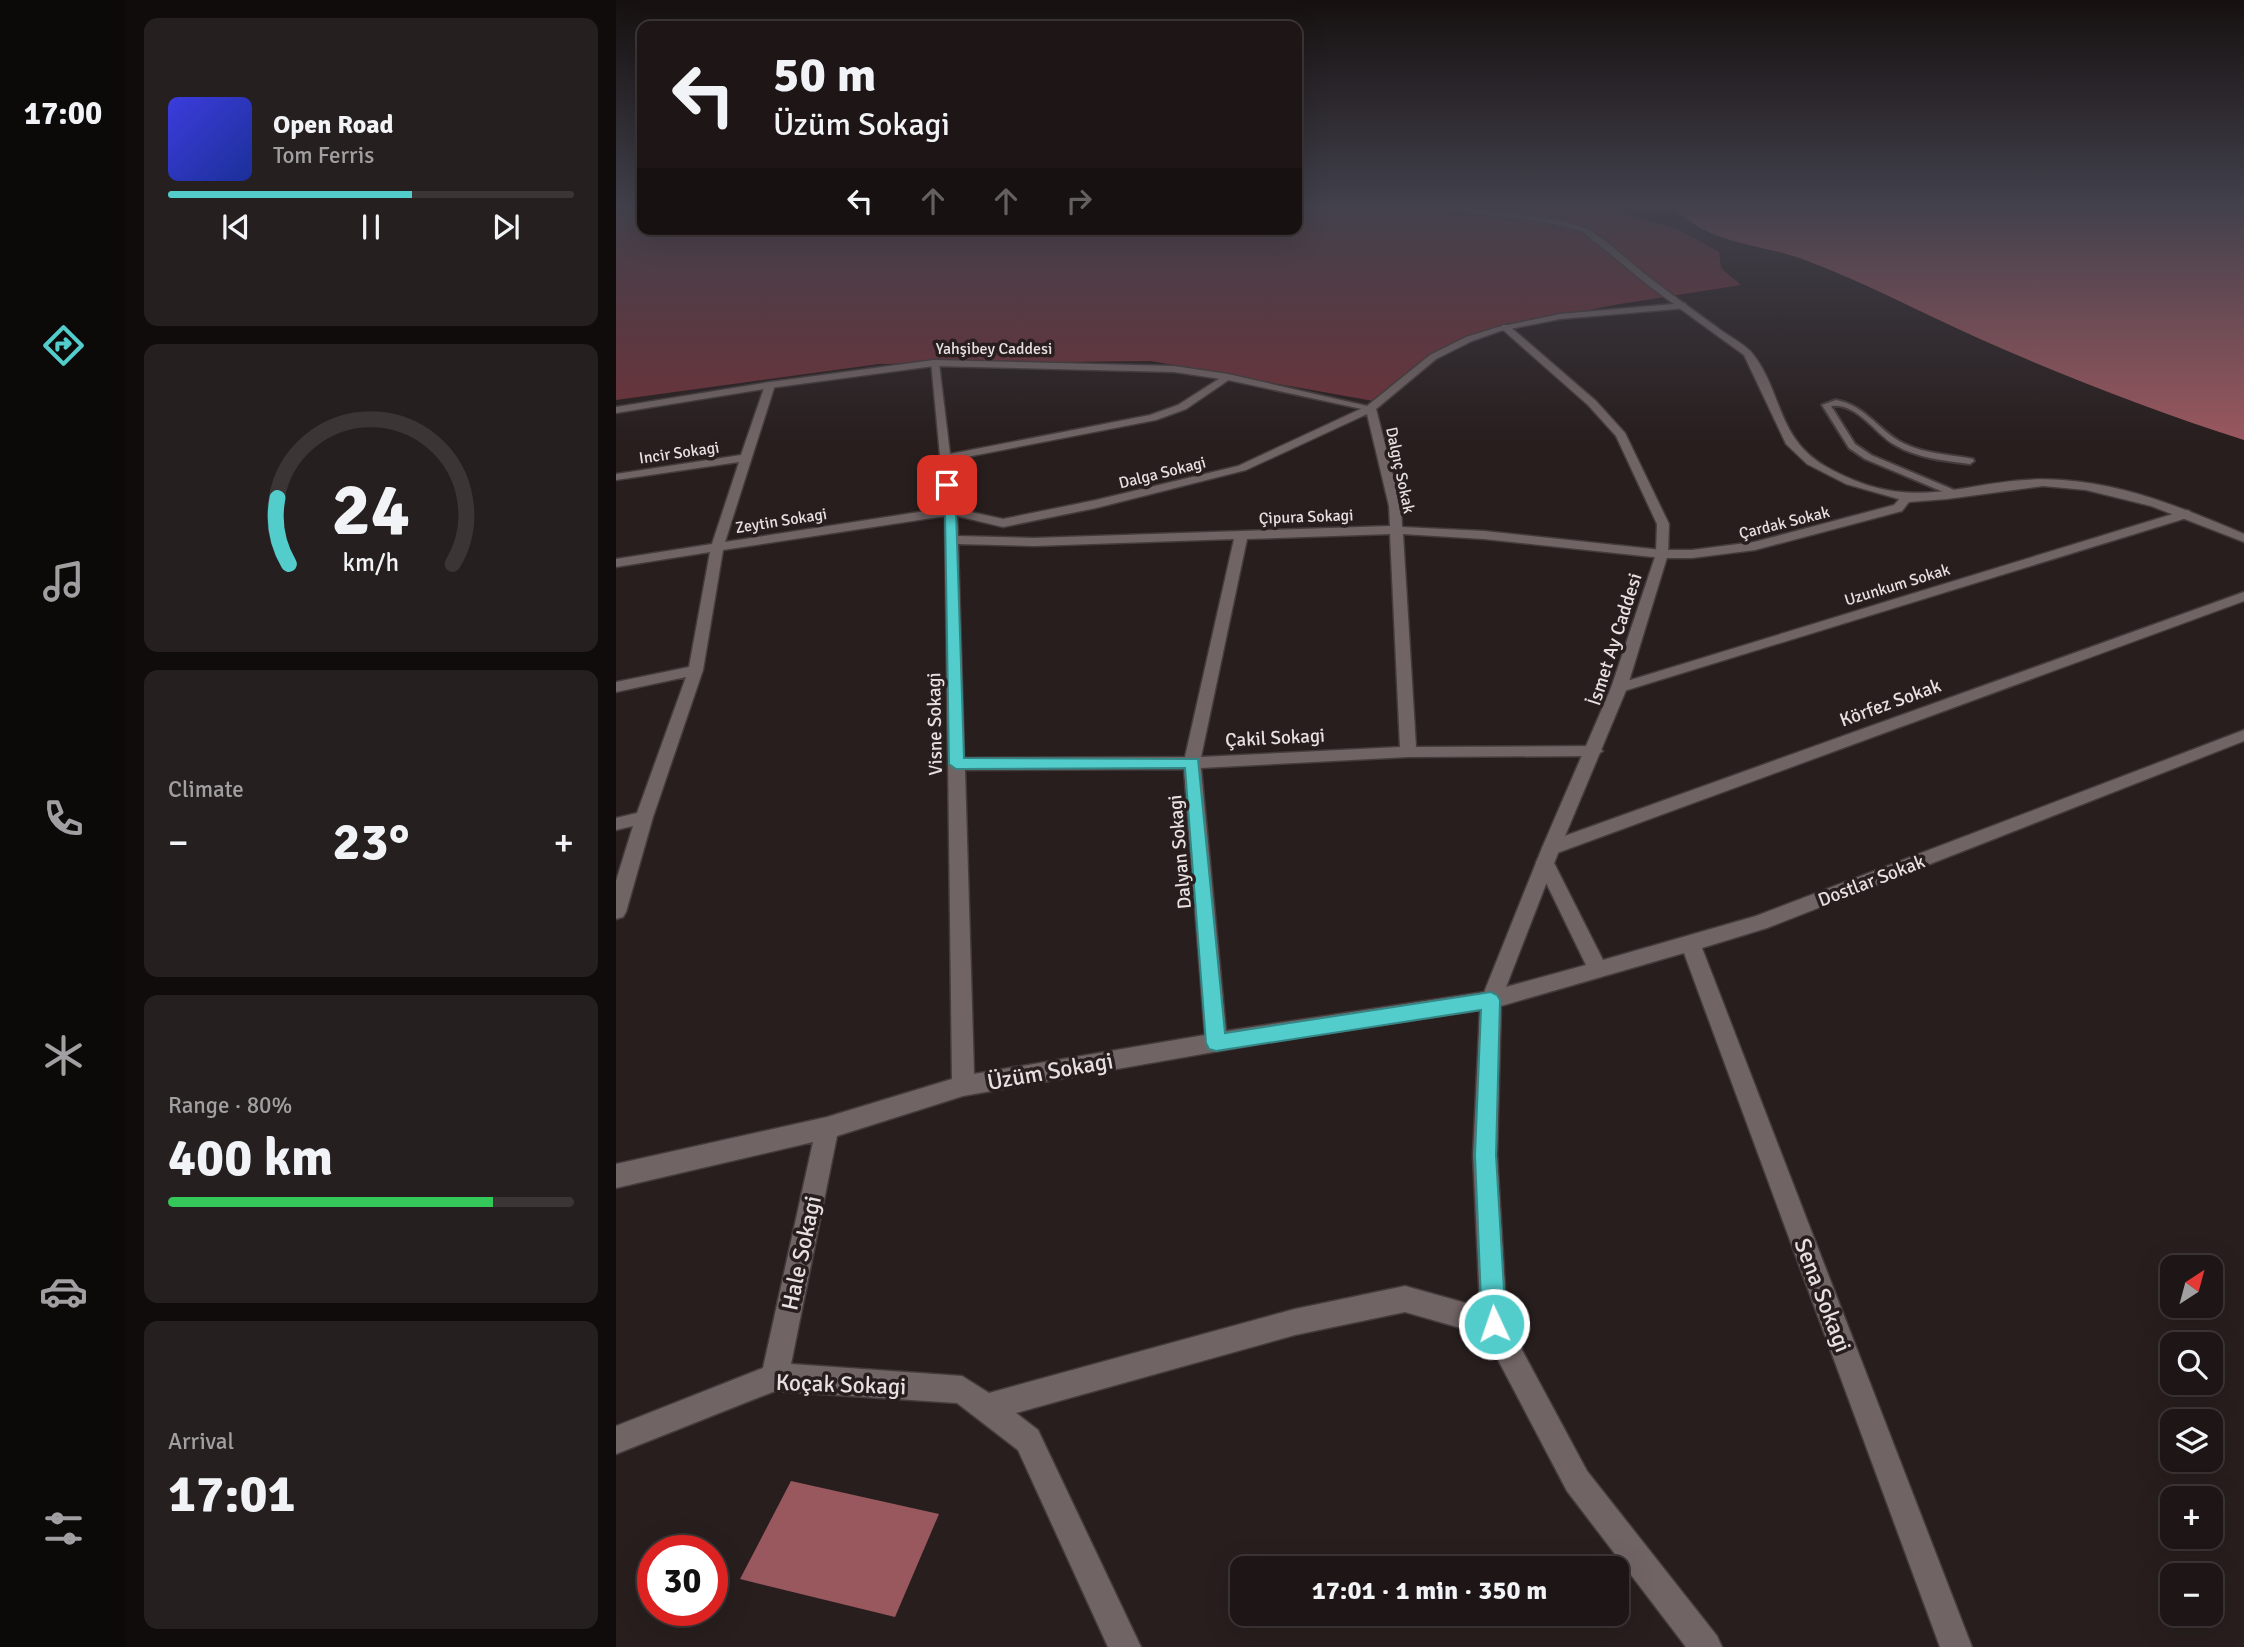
<!DOCTYPE html>
<meta charset="utf-8">
<style>
:root{--surface:#1e1616;--page:#261f1f;--text:#f1f3f6;--muted:#a19fa1;--line:#3c3535;--accent:#52cdcc}
body{margin:0;font-family:Signika,sans-serif;background:var(--page);color:var(--text);height:100vh;display:flex;flex-direction:column;font-size:26px;white-space:nowrap}
*{box-sizing:border-box;margin:0}
p{font-size:23px;color:var(--muted)}
.icon{flex:none;width:38px;height:38px;fill:none;stroke:currentColor;stroke-width:2;stroke-linecap:round;stroke-linejoin:round}
.map{position:relative;flex:1;overflow:hidden}
.drawer{display:flex;flex-direction:column;gap:18px;padding:18px;background:#100c0c;width:490px}
.drawer>*{flex:none}
.guide{position:absolute;left:21px;top:21px;width:665px;height:214px;border-radius:14px;box-shadow:0 7px 28px #0002,0 0 0 2px var(--line);background:#1e1616;color:var(--text);overflow:hidden}
.needle{width:46px;rotate:36deg}
.fabs{position:absolute;left:1544px;top:1255px;display:grid;gap:14px}
.fabs a{display:grid;place-items:center;width:63px;height:63px;border-radius:14px;background:var(--surface);box-shadow:0 7px 28px #0002,0 0 0 2px var(--line);font-size:35px}
.speed{position:absolute;left:21px;top:1535px;display:flex;gap:14px;font-size:35px;font-weight:700;text-align:center}
.speed>*{display:grid;place-content:center;width:91px;height:91px;border-radius:50%;background:var(--surface);box-shadow:0 7px 28px #0002,0 0 0 2px var(--line);line-height:1}
.speed .limit{border:10px solid #d22;background:#fff;color:#111}
.pin{position:absolute;display:grid;place-items:center;width:60px;height:60px;color:#fff;margin:-30px;border-radius:14px;box-shadow:0 4px 10px #0006}
.me{position:absolute;width:77px;margin:-38px;rotate:357deg;stroke-linejoin:round;filter:drop-shadow(0 0 5px #0008)}
.turn{display:flex;align-items:center;gap:24px;height:147px;padding:0 21px;font-size:32px}
.turn .icon{width:91px;height:91px;stroke-width:2.5}
.turn b{display:block;font-size:49px;line-height:60px}
.lanes{display:flex;align-items:center;height:66px;padding:0 21px;background:#0003;justify-content:center;gap:35px;direction:ltr}
.lanes .off{opacity:.35}
.big{font-size:52px;font-weight:800;line-height:1.1}
.drawer .widget{flex:1;display:flex;flex-direction:column;justify-content:center;gap:10px;min-width:0;padding:0 24px;border-radius:14px;background:var(--page)}
.drawer .dial{align-items:center;gap:0}
.dial svg{height:182px;overflow:visible;fill:none;stroke:var(--line);stroke-width:7;stroke-linecap:round;text-anchor:middle}
.dial text{fill:var(--text);stroke:none}
.song{display:flex;align-items:center;gap:21px}
.cover{width:84px;height:84px;border-radius:10px;background:linear-gradient(135deg,hsl(240 70% 55%),hsl(230 70% 35%))}
.played{height:7px;border-radius:4px;background:linear-gradient(90deg,var(--accent) 60%,var(--line) 60%)}
.keys{display:flex;justify-content:space-around;direction:ltr}
.heat{display:flex;justify-content:space-between;align-items:center;font-size:38px;direction:ltr}
.charge{height:10px;border-radius:5px;background:linear-gradient(90deg,#34c759 80%,var(--line) 0)}
.trip{position:absolute;left:614px;top:1556px;width:399px;height:70px;border-radius:14px;background:var(--surface);box-shadow:0 7px 28px #0002,0 0 0 2px var(--line);font-weight:800;line-height:70px;text-align:center}
main{display:flex;flex:1;min-height:0}
.dock{display:flex;flex-direction:column;width:126px;justify-content:space-around;align-items:center;background:#0c0909;color:var(--muted)}
.dock .icon{width:49px;height:49px}
.dock .active{color:var(--accent)}
.dock b{font-size:32px;color:var(--text)}
.map>svg:first-child{display:block}
.green{fill:#6e3239}
.water{fill:#99575e}
.lines{fill:none;stroke-linecap:round;stroke-linejoin:round}
.service-casing{stroke:#443c3c;stroke-width:4}
.minor-casing{stroke:#443c3c;stroke-width:3}
.tertiary-casing{stroke:#443c3c;stroke-width:3}
.service{fill:#716464;fill-rule:evenodd}
.minor{fill:#716464;fill-rule:evenodd}
.tertiary{fill:#716464;fill-rule:evenodd}
.route{fill:#52cdcc;stroke:#358585;stroke-width:2}
.labels{text-anchor:middle;stroke-width:7;stroke-linejoin:round;paint-order:stroke}
.far-street-label{font-size:16px;fill:#e7e0e0;stroke:#281e1e}
.street-label{font-size:19px;fill:#e7e0e0;stroke:#281e1e}
.near-street-label{font-size:23px;fill:#e7e0e0;stroke:#281e1e}
</style>
<main>
<nav class="dock">
<b>17:00</b>
<svg class="icon active" aria-label="directions" viewBox="0 0 24 24"><path d="M12 3l9 9-9 9-9-9zM9 14v-3h6M13 9l2 2-2 2"/></svg>
<svg class="icon" aria-label="music" viewBox="0 0 24 24"><path d="M9 18V5l10-2v13"/><circle cx="6" cy="18" r="3"/><circle cx="16" cy="16" r="3"/></svg>
<svg class="icon" aria-label="phone" viewBox="0 0 24 24"><path d="M5 4h4l2 5-3 2q2 4 5 5l2-3 5 2v4C11 20 4 13 5 4z"/></svg>
<svg class="icon" aria-label="climate" viewBox="0 0 24 24"><path d="M12 3v18M4 7l16 10M4 17L20 7"/></svg>
<svg class="icon" aria-label="car" viewBox="0 0 24 24"><path d="M5 17H2v-5l4-1 3-4h7l3 4 3 1v5h-3M9 17h6M6 11h13"/><circle cx="7" cy="17" r="2"/><circle cx="17" cy="17" r="2"/></svg>
<svg class="icon" aria-label="filters" viewBox="0 0 24 24"><path d="M4 7h16M4 17h16"/><circle cx="9" cy="7" r="2"/><circle cx="15" cy="17" r="2"/></svg>
</nav>
<section class="drawer">
<div class="widget">
<div class="song"><i class="cover"></i><div><b>Open Road</b><p>Tom Ferris</p></div></div>
<div class="played"></div>
<div class="keys"><svg class="icon" aria-label="previous" viewBox="0 0 24 24"><path d="M18 5L8 12l10 7zM5 5v14"/></svg><svg class="icon" aria-label="pause" viewBox="0 0 24 24"><path d="M8 5v14M16 5v14"/></svg><svg class="icon" aria-label="next" viewBox="0 0 24 24"><path d="M6 5l10 7-10 7zM19 5v14"/></svg></div>
</div>
<div class="widget dial"><svg viewBox="0 0 100 80">
<path d="M14 69A42 42 0 1 1 86 69"/>
<path d="M14 69A42 42 0 0 1 9 40" stroke="#52cdcc"/>
<text x="50" y="56" font-size="32" font-weight="700">24</text>
<text x="50" y="72" font-size="11">km/h</text>
</svg></div>
<div class="widget"><p>Climate</p>
<div class="heat"><a>−</a><b class="big">23°</b><a>+</a></div>
</div>
<div class="widget"><p>Range · 80%</p><b class="big">400 km</b><div class="charge"></div></div>
<div class="widget"><p>Arrival</p><b class="big">17:01</b></div>
</section>
<div class="map">
<svg width="1628" height="1647" viewBox="0 0 1628 1647">
<rect width="100%" height="100%" fill="#281e1e"/>
<path class="green" d="M0 208H26V229H681V208H922L1004 212 1066 231 1103 252 1105 268 1125 285 998 305 889 327 825 352 763 402 535 361 263 364 0 400Z"/>
<path class="water" d="M1061 208H1628V440C1538 411 1450 377 1364 339 1306 313 1248 282 1189 260 1143 243 1099 246 1061 211Z
M175 1481 323 1514 279 1617 124 1579Z"/>
<g class="lines">
<defs>
<path id="service" d="M1220 400C1248 405 1260 427 1283 441 1306 454 1332 454 1357 459L1358 461 1354 464C1329 461 1301 458 1279 445 1259 434 1241 402 1215 406L1239 444 1255 455 1343 492V496H1337L1249 459 1233 448 1206 405Z"/>
<path id="minor" d="M1069 303 1072 308 944 319 884 331 856 341 820 359 760 409 785 506 786 527 868 531 1046 550H1076L1138 542 1278 505 1286 496 1296 498 1286 511 1139 550 1076 558H1046L868 539 787 534 800 747 979 746 987 751 979 756 792 757 585 768 610 1031 875 991 970 965 920 862 923 857H935L987 960 1140 916 1628 730V741L1151 928 1086 948 1356 1647H1324L1068 953 885 1006 881 1155 891 1322 971 1471 1101 1636 1106 1647H1070L951 1491 869 1335 789 1312 679 1335 400 1413 422 1430 525 1647H492L402 1450 341 1403 159 1391 0 1454V1426L147 1368 197 1142 0 1188V1164L211 1117 336 1079 329 516 107 550 87 670 37 817 10 912 7 917 0 919V881L17 826 0 830V818L21 813 70 677 0 692V682L73 667 94 552 0 567V559L96 544 123 462 0 480V474L125 455 149 385 154 382 159 385 109 542 329 508 315 361 323 363 334 454 534 415 562 405 609 375 617 377 570 409 540 420 335 460 341 509 387 519 480 500 622 466 751 406 814 355 850 337 882 327 944 314ZM751 414 773 506 774 526 418 538 342 536 341 516 387 527 480 508 630 470ZM774 534 784 747 585 757 631 539ZM618 539 569 757 348 758 342 544 418 546ZM568 769 589 1035 358 1074 349 770ZM864 1010 857 1155 864 1307 789 1286 679 1309 373 1393 346 1376 175 1364 221 1136 347 1096 672 1039Z
M1570 510 1574 511V517L1008 691 1003 693 995 688 998 685Z
M1628 592V601L941 853H929L926 848 929 843Z"/>
<path id="tertiary" d="M815 208C842 205 948 217 971 229 993 241 1017 266 1038 281 1060 298 1083 314 1106 331 1116 338 1128 344 1136 353 1167 392 1160 437 1209 466 1304 521 1354 473 1446 480 1509 484 1570 509 1628 534V542L1535 506 1470 490 1427 486 1331 499 1293 502 1230 484 1191 464 1170 444 1128 355 1033 286 966 231 928 222Z
M886 325H892L980 401 1009 433 1053 524 1052 554 1011 688 944 848 885 1000 882 1006 875 1009 868 1006 865 1000 926 848 995 688 1040 554 1041 524 1000 436 972 405 886 329Z
M318 360 558 366 612 374 760 408 755 411 612 380 558 372 318 366 154 388 0 413V407L154 382Z"/>
</defs>
<use href="#service" class="service-casing"/>
<use href="#minor" class="minor-casing"/>
<use href="#tertiary" class="tertiary-casing"/>
<use href="#service" class="service"/>
<use href="#minor" class="minor"/>
<use href="#tertiary" class="tertiary"/>
</g>
<linearGradient id="sky" x2="0" y2="1"><stop stop-color="#161010"/><stop offset="0.47" stop-color="#42414c"/><stop offset="1" stop-color="#42414c" stop-opacity="0"/></linearGradient>
<rect width="1628" height="438" fill="url(#sky)"/>
<path class="route" d="M331 481 337 485 340 511 348 758 582 759 609 1033 875 992 881 995 884 1000 880 1155 890 1324 886 1333 878 1336 869 1333 866 1324 859 1155 865 1010 600 1051 593 1049 590 1043 569 768 340 769 333 764 329 511 326 485Z"/>
<g class="labels">
<g class="far-street-label">
<text x="378" y="354">Yahşibey Caddesi</text>
<text transform="translate(63 452) rotate(-8)" y="6">Incir Sokagi</text>
<text transform="translate(785 470) rotate(78)" y="6">Dalgıç Sokak</text>
<text transform="translate(546 472) rotate(-14)" y="6">Dalga Sokagi</text>
<text transform="translate(690 516) rotate(-2)" y="6">Çipura Sokagi</text>
<text transform="translate(165 520) rotate(-9)" y="6">Zeytin Sokagi</text>
<text transform="translate(1168 522) rotate(-14)" y="6">Çardak Sokak</text>
<text transform="translate(1281 584) rotate(-17)" y="6">Uzunkum Sokak</text>
</g>
<g class="street-label">
<text transform="translate(998 639) rotate(-72)" y="7">İsmet Ay Caddesi</text>
<text transform="translate(1274 702) rotate(-20)" y="7">Körfez Sokak</text>
<text transform="translate(318 724) rotate(-91)" y="7">Visne Sokagi</text>
<text transform="translate(659 737) rotate(-3)" y="7">Çakil Sokagi</text>
<text transform="translate(563 852) rotate(-95)" y="7">Dalyan Sokagi</text>
<text transform="translate(1255 880) rotate(-21)" y="7">Dostlar Sokak</text>
</g>
<g class="near-street-label">
<text transform="translate(434 1071) rotate(-10)" y="8">Üzüm Sokagi</text>
<text transform="translate(185 1253) rotate(-78)" y="8">Hale Sokagi</text>
<text transform="translate(1207 1295) rotate(69)" y="8">Sena Sokagi</text>
<text transform="translate(225 1384) rotate(2)" y="8">Koçak Sokagi</text>
</g>
</g>
</svg>
<div class="fabs">
<a><svg class="needle" viewBox="-14 -14 28 28"><path d="M0-13l5 13h-10z" fill="#e53935"/><path d="M0 13l5-13h-10z" fill="#a19fa1"/></svg></a>
<a><svg class="icon" aria-label="search" viewBox="0 0 24 24"><circle cx="10" cy="10" r="6"/><path d="M15 15l6 6"/></svg></a>
<a><svg class="icon" aria-label="layers" viewBox="0 0 24 24"><path d="M12 4l9 5-9 5-9-5zM3 14l9 5 9-5"/></svg></a>
<a>+</a>
<a>−</a>
</div>
<div class="speed"><div class="limit">30</div></div>
<div class="pin" style="left:331px;top:485px;background:#d93025"><svg class="icon" aria-label="arrive" viewBox="0 0 24 24"><path d="M6 21V4h12l-3 4 3 4H6"/></svg></div>
<svg class="me" style="left:878px;top:1324px" viewBox="-20 -20 40 40"><circle r="17" fill="#52cdcc" stroke="#fff" stroke-width="3"/><path d="M0-11L8 9 0 5-8 9z" fill="#fff"/></svg>
<div class="trip">17:01 · 1 min · 350 m</div>
<div class="guide">
<div class="turn"><svg class="icon" aria-label="left" viewBox="0 0 24 24"><path d="M17 20v-9H6M10 6l-5 5 5 5"/></svg><div><b>50 m</b>Üzüm Sokagi</div></div>
<div class="lanes"><svg class="icon" aria-label="left" viewBox="0 0 24 24"><path d="M17 20v-9H6M10 6l-5 5 5 5"/></svg><svg class="icon off" aria-label="ahead" viewBox="0 0 24 24"><path d="M12 20V5M6 11l6-6 6 6"/></svg><svg class="icon off" aria-label="ahead" viewBox="0 0 24 24"><path d="M12 20V5M6 11l6-6 6 6"/></svg><svg class="icon off" aria-label="right" viewBox="0 0 24 24"><path d="M7 20v-9h11M14 6l5 5-5 5"/></svg></div>
</div>
</div>
</main>
